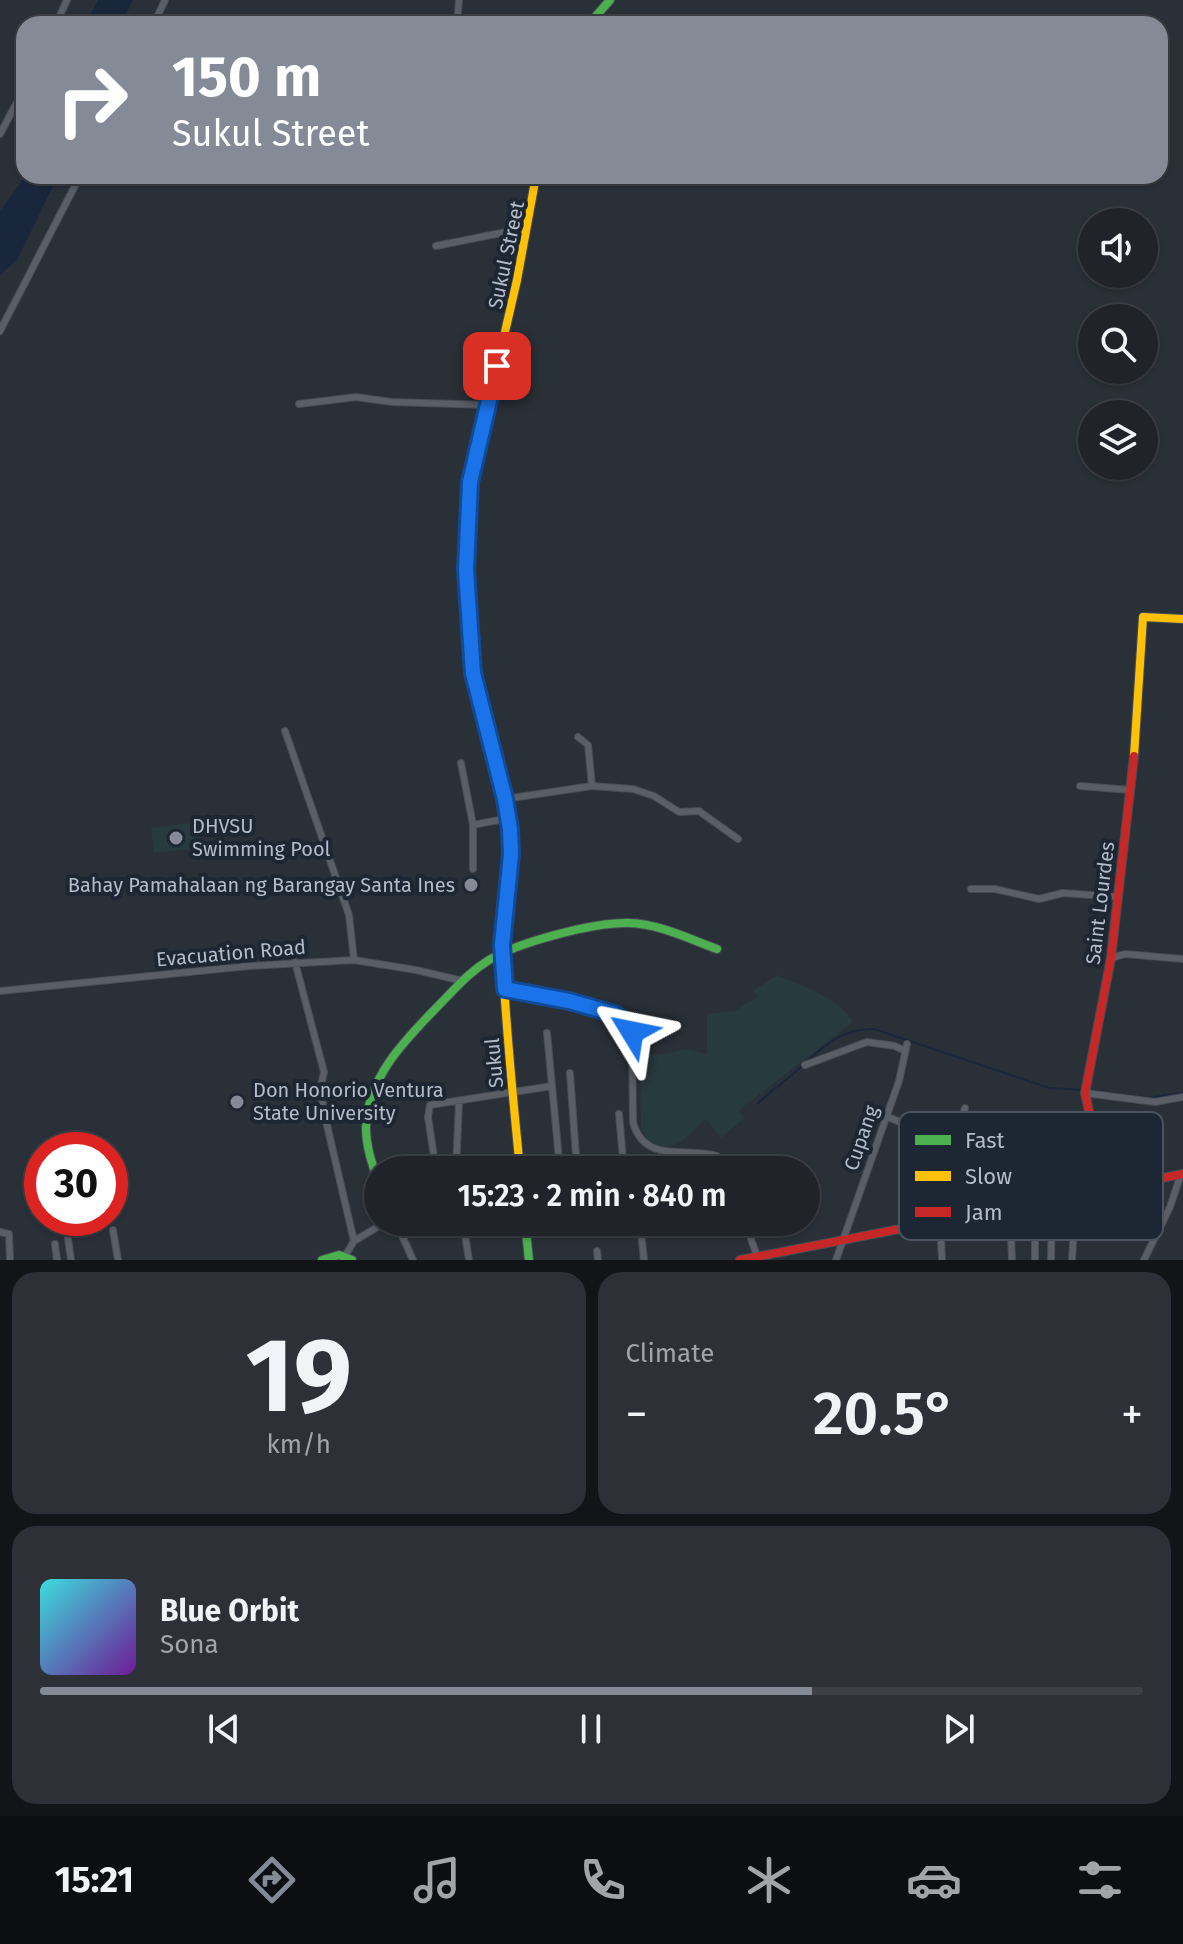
<!DOCTYPE html>
<meta charset="utf-8">
<style>
:root{--surface:#20242a;--page:#2d3036;--text:#f1f3f6;--muted:#a2a4a8;--line:#3d4147;--accent:#848b96}
body{margin:0;font-family:"Fira Sans",sans-serif;background:var(--page);color:var(--text);height:100vh;display:flex;flex-direction:column;font-size:30px;white-space:nowrap}
*{box-sizing:border-box;margin:0}
p{font-size:26px;color:var(--muted)}
.icon{flex:none;width:44px;height:44px;fill:none;stroke:currentColor;stroke-width:2;stroke-linecap:round;stroke-linejoin:round}
.map{position:relative;height:1260px;overflow:hidden}
.details{display:flex;flex-direction:column;gap:12px;padding:12px;background:#121417;flex:1}
.details>*{flex:none}
.banner{position:absolute;left:16px;top:16px;width:1152px;height:168px;border-radius:24px;box-shadow:0 2px 6px #0004,0 0 0 2px var(--line);background:#848b96;color:#fff;overflow:hidden}
.controls{position:absolute;left:1078px;top:208px;display:grid;gap:16px}
.controls a{display:grid;place-items:center;width:80px;height:80px;border-radius:50%;background:var(--surface);box-shadow:0 2px 6px #0004,0 0 0 2px var(--line);font-size:40px}
.speed{position:absolute;left:24px;top:1132px;display:flex;gap:16px;font-size:40px;font-weight:700;text-align:center}
.speed>*{display:grid;place-content:center;width:104px;height:104px;border-radius:50%;background:var(--surface);box-shadow:0 2px 6px #0004,0 0 0 2px var(--line);line-height:1}
.speed .limit{border:12px solid #d22;background:#fff;color:#111}
.pin{position:absolute;display:grid;place-items:center;width:68px;height:68px;color:#fff;margin:-34px;border-radius:16px;box-shadow:0 4px 12px #0006}
.me{position:absolute;width:88px;margin:-44px;rotate:305deg;stroke-linejoin:round;filter:drop-shadow(0 0 6px #0008)}
.turn{display:flex;align-items:center;gap:28px;height:168px;padding:0 24px;font-size:36px}
.turn .icon{width:104px;height:104px;stroke-width:2.5}
.turn b{display:block;font-size:56px;line-height:68px}
.big{font-size:60px;font-weight:600;line-height:1.1}
.details .card{flex:1;display:flex;flex-direction:column;justify-content:center;gap:12px;min-width:0;padding:0 28px;border-radius:24px;background:var(--page)}
.details .dial{align-items:center;gap:0}
.dial b{font-size:104px;line-height:1}
.song{display:flex;align-items:center;gap:24px}
.cover{width:96px;height:96px;border-radius:12px;background:linear-gradient(135deg,hsl(180 70% 55%),hsl(280 70% 35%))}
.played{height:8px;border-radius:4px;background:linear-gradient(90deg,var(--accent) 70%,var(--line) 70%)}
.keys{display:flex;justify-content:space-around;direction:ltr}
.heat{display:flex;justify-content:space-between;align-items:center;font-size:44px;direction:ltr}
.details .tiles{flex:1;display:grid;gap:12px;grid-template-columns:1fr 1fr}
.card:last-child{grid-column:span 2}
.trip{position:absolute;left:364px;top:1156px;width:456px;height:80px;border-radius:40px;background:var(--surface);box-shadow:0 2px 6px #0004,0 0 0 2px var(--line);font-weight:600;line-height:80px;text-align:center}
.tabs{display:flex;height:128px;justify-content:space-around;align-items:center;background:#0d0e11;color:var(--muted)}
.tabs .icon{width:56px;height:56px}
.tabs .on{color:var(--accent)}
.tabs b{font-size:36px;color:var(--text)}
.map>svg:first-child{display:block}
.green{fill:#273a3e}
.water{fill:#19273c}
.lines{fill:none;stroke-linecap:round;stroke-linejoin:round}
.stream{stroke:#19273c;stroke-width:2}
.street-casing{stroke:#484c55;stroke-width:8}
.fast-casing{stroke:#484c55;stroke-width:10}
.slow-casing{stroke:#484c55;stroke-width:10}
.jam-casing{stroke:#484c55;stroke-width:10}
.street{stroke:#5a5e66;stroke-width:6}
.fast{stroke:#4caf50;stroke-width:8}
.slow{stroke:#ffc107;stroke-width:8}
.jam{stroke:#c62828;stroke-width:8}
.route-casing{stroke:#114b97;stroke-width:20}
.route{stroke:#1a73e8;stroke-width:14}
.poi-dot{fill:#848b96;stroke:#1d2633;stroke-width:3}
.labels{text-anchor:middle;stroke-width:8;stroke-linejoin:round;paint-order:stroke}
.street-label{font-size:20px;fill:#b4bcc9;stroke:#1d2633}
.poi-label{font-size:20px;fill:#b4bcc9;stroke:#1d2633;text-anchor:start}
.key{fill:#1d2633;stroke:#4a5360;stroke-width:2}
.key-label{font-size:22px;fill:#b4bcc9}
</style>
<div class="map">
<svg width="1183" height="1260" viewBox="0 0 1183 1260">
<rect width="100%" height="100%" fill="#2a3038"/>
<path class="green" d="M198 822 201 848 154 853 151 828Z
M777 975C802 986 838 997 853 1022L739 1110 744 1118 721 1138 706 1119C686 1136 678 1154 650 1143L641 1127 640 1049C657 1060 668 1051 686 1050 692 1049 701 1053 707 1055V1014L734 1011 758 997 753 991Z"/>
<path class="water" d="M98 0H133L121 24H85Z
M25 176H58L17 260 0 275V211Z"/>
<g class="lines">
<path class="stream" d="M1089 1090 1148 1098 1183 1093
M758 1103C769 1093 781 1084 793 1074 817 1053 839 1027 874 1029L1049 1088 1083 1090"/>
<defs>
<path id="street" d="M56 24 67 0
M154 24 165 0
M457 24 459 0
M0 134 24 89
M436 246 506 232 526 236
M0 331 80 176
M476 362 497 366
M299 404 356 397 392 402 488 405
M285 731 349 915 354 960
M578 737 588 745 592 786
M461 763 473 825V869
M1080 786 1130 790
M505 799 592 786 633 789 654 796 679 812 699 811 738 839
M473 825 509 818
M971 889H995L1039 899 1063 893 1119 897
M1111 958 1125 954 1183 959
M295 962 324 1072 321 1086 323 1108 354 1241
M505 989 569 1001 615 1014 625 1021 632 1032 633 1122C644 1164 686 1147 717 1156L728 1170
M0 991 249 966 354 960 416 970 463 981
M547 1033 560 1170
M805 1065 867 1042 895 1046 905 1051
M570 1073 577 1170
M1085 1093 1155 1102 1183 1097
M619 1114 624 1170
M886 1116 922 1132
M436 1170 428 1117 430 1105 552 1086
M456 1170 459 1102
M649 1170 667 1154
M1035 1203V1260
M1010 1208 1012 1260
M943 1220 937 1190 965 1108
M940 1221 942 1260
M396 1222 413 1260
M463 1222 469 1260
M640 1222 644 1260
M745 1222 757 1256
M113 1230 118 1260
M67 1231 71 1260
M0 1232 9 1234 10 1260
M55 1244 57 1260
M597 1251 598 1260
M345 1256 354 1241 386 1222
M836 1260 899 1081 907 1044
M1051 1260 1052 1200
M1072 1260 1076 1195
M1144 1260 1170 1207 1181 1174"/>
<path id="fast" d="M589 24 610 0
M378 1181C372 1164 366 1146 366 1128 367 1077 406 1039 439 1005 455 989 469 972 489 960 519 942 594 922 629 923 660 924 689 939 717 949
M525 1222 529 1260
M322 1260 339 1255 352 1260"/>
<path id="slow" d="M499 358 517 280 536 176
M1134 756 1143 617 1183 619
M508 813C514 859 500 902 502 948 505 1022 513 1096 520 1170"/>
<path id="jam" d="M499 358 470 482 465 587 471 666 508 813
M1106 1189 1085 1093 1111 958 1134 756
M740 1260 1183 1174"/>
</defs>
<use href="#street" class="street-casing"/>
<use href="#fast" class="fast-casing"/>
<use href="#slow" class="slow-casing"/>
<use href="#jam" class="jam-casing"/>
<use href="#street" class="street"/>
<use href="#fast" class="fast"/>
<use href="#slow" class="slow"/>
<use href="#jam" class="jam"/>
</g>
<g class="lines">
<defs>
<path id="route" d="M497 366 470 482 466 570 473 673 505 799 510 829 511 854 502 945 505 989 569 1001 615 1014 630 1026 632 1032"/>
</defs>
<use href="#route" class="route-casing"/>
<use href="#route" class="route"/>
</g>
<g class="poi-dot">
<circle cx="176" cy="838" r="8"/>
<circle cx="471" cy="885" r="8"/>
<circle cx="237" cy="1102" r="8"/>
</g>
<g class="labels">
<g class="street-label">
<text transform="translate(506 255) rotate(-78)" y="7">Sukul Street</text>
<text transform="translate(1100 903) rotate(-83)" y="7">Saint Lourdes</text>
<text transform="translate(231 953) rotate(-5)" y="7">Evacuation Road</text>
<text transform="translate(494 1063) rotate(-95)" y="7">Sukul</text>
<text transform="translate(861 1138) rotate(-71)" y="7">Cupang</text>
</g>
<g class="poi-label">
<text x="192" y="833">DHVSU<tspan x="192" dy="23">Swimming Pool</tspan></text>
<text x="455" y="892" text-anchor="end">Bahay Pamahalaan ng Barangay Santa Ines</text>
<text x="253" y="1097">Don Honorio Ventura<tspan x="253" dy="23">State University</tspan></text>
</g>
</g>
<rect x="899" y="1112" width="264" height="128" rx="12" class="key"/>
<rect x="915" y="1135" width="36" height="10" fill="#4caf50"/>
<rect x="915" y="1171" width="36" height="10" fill="#ffc107"/>
<rect x="915" y="1207" width="36" height="10" fill="#c62828"/>
<g class="key-label">
<text x="965" y="1148">Fast</text>
<text x="965" y="1184">Slow</text>
<text x="965" y="1220">Jam</text>
</g>
</svg>
<div class="controls">
<a><svg class="icon" aria-label="sound" viewBox="0 0 24 24"><path d="M4 9h4l5-4v14l-5-4H4zM17 9q2 3 0 6"/></svg></a>
<a><svg class="icon" aria-label="search" viewBox="0 0 24 24"><circle cx="10" cy="10" r="6"/><path d="M15 15l6 6"/></svg></a>
<a><svg class="icon" aria-label="layers" viewBox="0 0 24 24"><path d="M12 4l9 5-9 5-9-5zM3 14l9 5 9-5"/></svg></a>
</div>
<div class="speed"><div class="limit">30</div></div>
<div class="pin" style="left:497px;top:366px;background:#d93025"><svg class="icon" aria-label="arrive" viewBox="0 0 24 24"><path d="M6 21V4h12l-3 4 3 4H6"/></svg></div>
<svg class="me" style="left:632px;top:1032px" viewBox="-20 -20 40 40"><path d="M0-17L14 15 0 8-14 15z" fill="#1a73e8" stroke="#fff" stroke-width="4"/></svg>
<div class="trip">15:23 · 2 min · 840 m</div>
<div class="banner">
<div class="turn"><svg class="icon" aria-label="right" viewBox="0 0 24 24"><path d="M7 20v-9h11M14 6l5 5-5 5"/></svg><div><b>150 m</b>Sukul Street</div></div>
</div>
</div>
<section class="details">
<div class="tiles">
<div class="card dial"><b>19</b><p>km/h</p></div>
<div class="card"><p>Climate</p>
<div class="heat"><a>−</a><b class="big">20.5°</b><a>+</a></div>
</div>
<div class="card">
<div class="song"><i class="cover"></i><div><b>Blue Orbit</b><p>Sona</p></div></div>
<div class="played"></div>
<div class="keys"><svg class="icon" aria-label="previous" viewBox="0 0 24 24"><path d="M18 5L8 12l10 7zM5 5v14"/></svg><svg class="icon" aria-label="pause" viewBox="0 0 24 24"><path d="M8 5v14M16 5v14"/></svg><svg class="icon" aria-label="next" viewBox="0 0 24 24"><path d="M6 5l10 7-10 7zM19 5v14"/></svg></div>
</div>
</div>
</section>
<nav class="tabs">
<b>15:21</b>
<svg class="icon on" aria-label="directions" viewBox="0 0 24 24"><path d="M12 3l9 9-9 9-9-9zM9 14v-3h6M13 9l2 2-2 2"/></svg>
<svg class="icon" aria-label="music" viewBox="0 0 24 24"><path d="M9 18V5l10-2v13"/><circle cx="6" cy="18" r="3"/><circle cx="16" cy="16" r="3"/></svg>
<svg class="icon" aria-label="phone" viewBox="0 0 24 24"><path d="M5 4h4l2 5-3 2q2 4 5 5l2-3 5 2v4C11 20 4 13 5 4z"/></svg>
<svg class="icon" aria-label="climate" viewBox="0 0 24 24"><path d="M12 3v18M4 7l16 10M4 17L20 7"/></svg>
<svg class="icon" aria-label="car" viewBox="0 0 24 24"><path d="M5 17H2v-5l4-1 3-4h7l3 4 3 1v5h-3M9 17h6M6 11h13"/><circle cx="7" cy="17" r="2"/><circle cx="17" cy="17" r="2"/></svg>
<svg class="icon" aria-label="filters" viewBox="0 0 24 24"><path d="M4 7h16M4 17h16"/><circle cx="9" cy="7" r="2"/><circle cx="15" cy="17" r="2"/></svg>
</nav>
